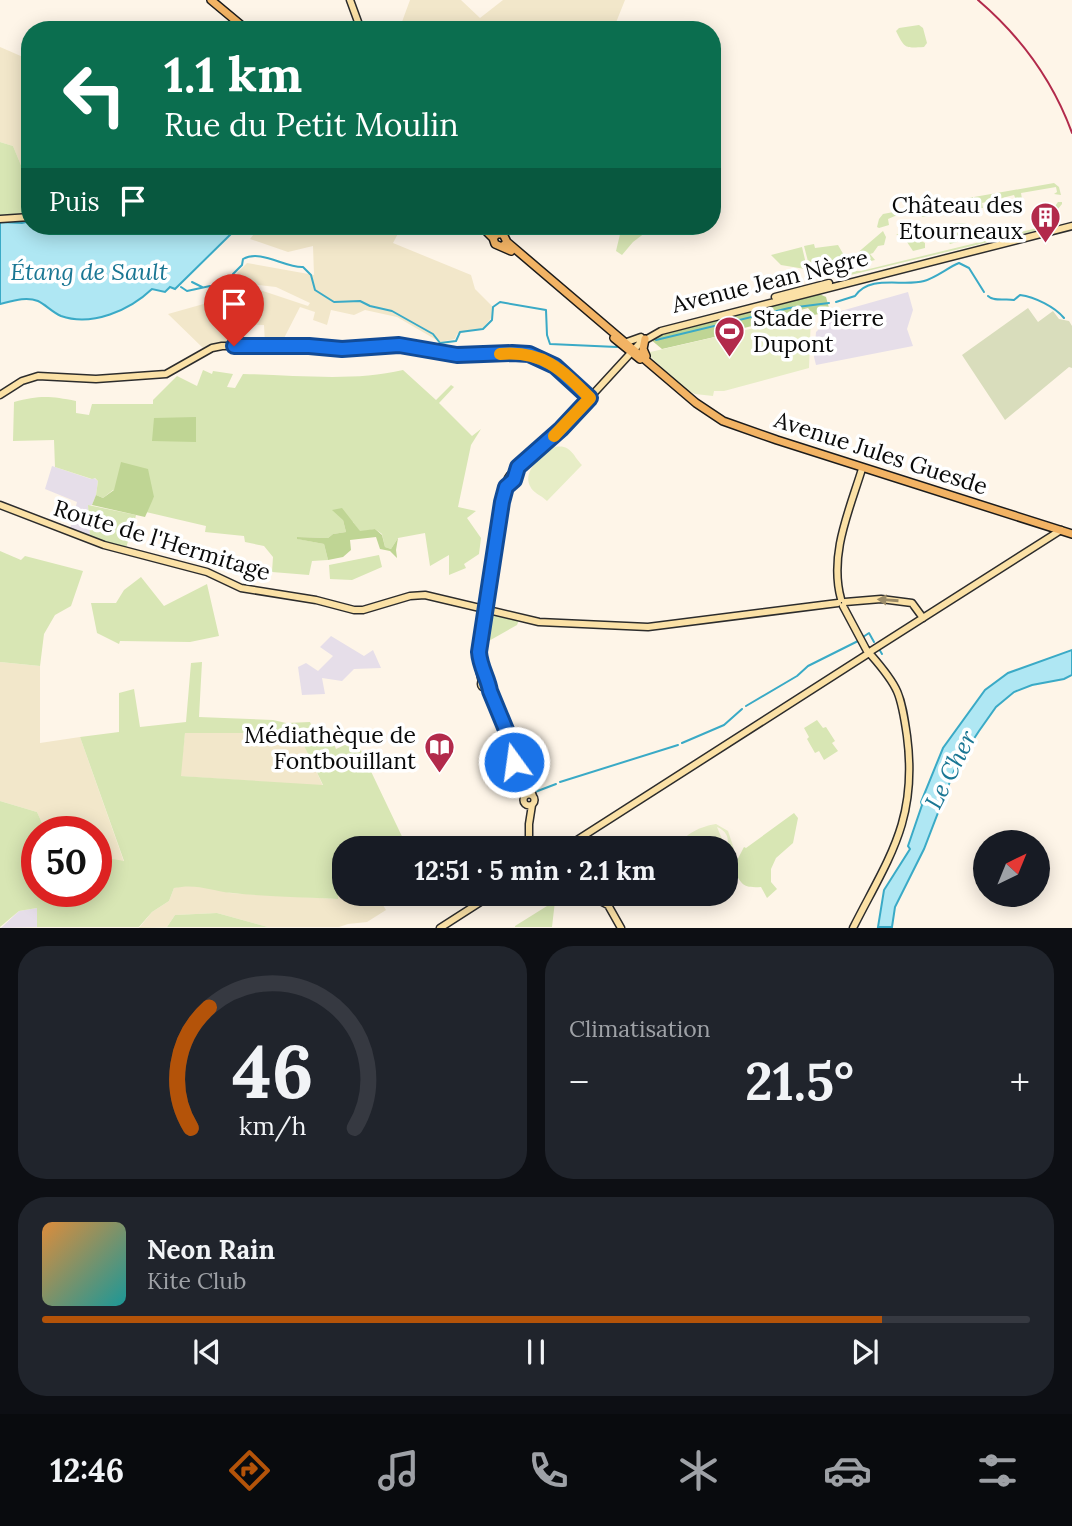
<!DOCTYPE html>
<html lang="fr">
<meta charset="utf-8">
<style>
:root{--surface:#171b24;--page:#20242c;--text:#f1f3f6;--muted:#9ea1a6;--line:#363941;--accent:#b45309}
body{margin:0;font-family:Lora,serif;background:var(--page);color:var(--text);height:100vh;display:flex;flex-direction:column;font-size:26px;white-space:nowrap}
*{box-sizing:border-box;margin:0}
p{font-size:23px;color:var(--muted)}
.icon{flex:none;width:38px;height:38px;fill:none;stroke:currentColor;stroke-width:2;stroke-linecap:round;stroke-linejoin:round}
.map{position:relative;height:928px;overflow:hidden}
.drawer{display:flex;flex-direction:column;gap:18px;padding:18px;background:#0d0f14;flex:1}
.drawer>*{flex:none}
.hud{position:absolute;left:21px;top:21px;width:700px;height:214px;border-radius:28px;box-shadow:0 4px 18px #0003;background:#0b6e4f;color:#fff;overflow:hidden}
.needle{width:46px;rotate:43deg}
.buttons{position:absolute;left:973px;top:830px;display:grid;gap:14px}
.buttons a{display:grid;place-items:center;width:77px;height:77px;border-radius:50%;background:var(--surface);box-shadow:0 4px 18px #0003;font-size:35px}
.speed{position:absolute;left:21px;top:816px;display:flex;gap:14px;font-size:35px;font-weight:700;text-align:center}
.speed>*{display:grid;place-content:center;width:91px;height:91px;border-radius:50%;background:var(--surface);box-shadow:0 4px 18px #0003;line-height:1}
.speed .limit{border:10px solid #d22;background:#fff;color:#111}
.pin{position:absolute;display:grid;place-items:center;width:60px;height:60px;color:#fff;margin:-72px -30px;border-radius:50% 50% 50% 0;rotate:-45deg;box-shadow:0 0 7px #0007}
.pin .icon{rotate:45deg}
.me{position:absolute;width:77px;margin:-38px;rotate:346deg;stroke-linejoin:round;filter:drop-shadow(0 0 5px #0008)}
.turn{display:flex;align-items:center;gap:24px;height:147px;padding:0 28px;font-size:32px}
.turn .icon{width:91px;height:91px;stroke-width:2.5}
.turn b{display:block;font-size:49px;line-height:60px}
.then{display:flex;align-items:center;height:66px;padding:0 28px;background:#0003;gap:14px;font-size:26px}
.big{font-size:52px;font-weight:700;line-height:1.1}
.drawer .card{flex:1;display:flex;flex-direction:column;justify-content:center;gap:10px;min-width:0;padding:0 24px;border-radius:28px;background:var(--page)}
.drawer .dial{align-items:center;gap:0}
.dial svg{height:182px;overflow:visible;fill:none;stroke:var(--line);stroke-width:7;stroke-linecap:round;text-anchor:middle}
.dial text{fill:var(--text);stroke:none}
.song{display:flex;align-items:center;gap:21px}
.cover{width:84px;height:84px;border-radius:10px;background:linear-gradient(135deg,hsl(30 70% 55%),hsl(180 70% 35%))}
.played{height:7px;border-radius:4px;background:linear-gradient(90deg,var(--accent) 85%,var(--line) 85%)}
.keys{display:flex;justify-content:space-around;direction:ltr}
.heat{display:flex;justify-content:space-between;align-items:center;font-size:38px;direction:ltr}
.drawer .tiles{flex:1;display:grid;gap:18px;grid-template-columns:1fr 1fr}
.card:last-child{grid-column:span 2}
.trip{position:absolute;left:332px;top:836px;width:406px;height:70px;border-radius:28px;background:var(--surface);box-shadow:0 4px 18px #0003;font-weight:700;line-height:70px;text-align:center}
.tab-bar{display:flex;height:112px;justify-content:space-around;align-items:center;background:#090b0e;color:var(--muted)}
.tab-bar .icon{width:49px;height:49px}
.tab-bar .current{color:var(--accent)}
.tab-bar b{font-size:32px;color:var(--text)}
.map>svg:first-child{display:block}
.industrial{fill:#e6dee9}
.farmland{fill:#f2e7ca}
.green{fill:#d8e6b4;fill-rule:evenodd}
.forest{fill:#bfd594}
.cemetery{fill:#d9ddbc}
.pitch{fill:#e7edc6}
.water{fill:#afe7f3;stroke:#3aaac6;stroke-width:2}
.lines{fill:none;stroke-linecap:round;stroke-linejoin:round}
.stream{stroke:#3aaac6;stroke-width:2}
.secondary-casing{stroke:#2c2c2c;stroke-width:9}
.primary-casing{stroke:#1b1b1b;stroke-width:10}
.secondary{stroke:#fbe1a6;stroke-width:6}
.primary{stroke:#f2b364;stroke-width:7}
.rail{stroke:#b22a4b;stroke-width:2}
.oneway{fill:#9b8b68}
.route-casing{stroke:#114b97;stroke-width:18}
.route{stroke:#1a73e8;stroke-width:12}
.slow{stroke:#f59e0b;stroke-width:12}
.labels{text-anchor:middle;stroke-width:7;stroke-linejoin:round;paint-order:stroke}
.poi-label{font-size:23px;fill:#0a0a0a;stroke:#fff;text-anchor:end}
.street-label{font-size:23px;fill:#0a0a0a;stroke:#fff}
.water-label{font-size:24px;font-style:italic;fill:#1b7794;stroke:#fff}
</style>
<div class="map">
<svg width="1072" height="928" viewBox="0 0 1072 928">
<rect width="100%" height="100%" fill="#fef5e8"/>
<path class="industrial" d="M908 292 913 310 907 329 913 346 816 365 814 357 816 332 827 321 841 311Z
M52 466 91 479 94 478 98 481 96 495 92 505 88 506 90 537 70 529 77 502 45 489Z
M331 636 364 656 373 650 381 668 354 669 342 681 322 678 325 694 302 695 298 667 306 663 318 671 333 656 320 647Z
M37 908V927L1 928 19 911Z"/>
<path class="farmland" d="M410 0H461L480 18 503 0H625L613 30H399Z
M0 47 30 60V187L13 146 0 142Z
M260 226H402L393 243 471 275 475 289 492 306V317L483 328 457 334 455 339 440 342 397 317 365 310 354 315 331 310 327 325 313 320 315 312 300 307 281 344H265L264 325 228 324V344H215L204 349 168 314 257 289 308 306 310 303 276 287 240 283 237 273 247 263 314 275 313 246 288 252 250 239Z
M0 662 40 666V743L80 737 124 862 96 856V831H51L42 823 37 812 0 801Z
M185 733H299L323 786 180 776Z
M186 885 209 887 230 893 337 899 339 890 345 886V894H376L386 910 367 922 348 924 339 927H268L217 913 175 915 167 927 139 928 152 912 169 901 174 888Z"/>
<path class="green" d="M919 25 923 28 927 43 924 47C905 48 905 49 896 31L899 28Z
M0 142 13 146 30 187V214L0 215Z
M1054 183 1059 187 1061 195 1054 194 1057 192 1056 187 1021 193 1022 199 1017 202 1014 195 982 203 983 208H977L974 197Z
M973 197 975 208 972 209 969 203 932 210 933 215 922 217 920 212 895 216 888 219 889 225 879 228 877 227 879 219 883 214Z
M1058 202H1062V204L1053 215 1047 228 838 278 832 275 834 270 842 266 851 271H861L1037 228 1046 219Z
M962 223 967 224 959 233 964 239 973 229 975 231 971 238 950 244 947 240 953 237 952 230 933 236 925 233 918 239 925 243V248L913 251 905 239 896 234 911 235 939 225Z
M622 226H654L633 242 622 255 616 251Z
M883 231 886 237 884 245 878 246 873 253 870 254 875 260 859 264V267L854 268 847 265 848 261Z
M814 244 815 248 838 245 845 257 825 267 810 269 804 246Z
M802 247 807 268 805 269 781 265 771 255Z
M203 370 212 374 213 371 233 374 227 387 235 388 243 374C295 375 353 382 403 370L436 400 451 385 454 387 439 403 472 436 481 429 471 445 458 507 476 511 467 518 481 538 479 554 464 564 466 568 449 575V555L430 566 425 533 398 538 391 549 385 547 382 534 375 529 360 532 353 522 343 520 346 532 333 534 328 538 298 537V539L324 544 328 560 312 561 309 575 272 572 273 557 264 546 245 542 244 536 205 532 206 526 146 512 154 497 113 490 103 498 96 495 98 481 95 478 92 479 55 467 54 440 13 441 14 402C39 395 51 396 76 401V413L89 415 92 404H153V400L177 376 197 386Z
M88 505 136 515 131 538H129L126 548 90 537Z
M0 551 21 560 25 556 83 571 71 606 55 615 44 634 40 666 0 662Z
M379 555 382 567 352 580 330 579 329 565Z
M141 577 164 606 207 584 219 636 190 642 120 641 119 644 97 633 91 603H116L124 590Z
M489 612 519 620 517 625 487 642 481 649 486 615Z
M202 662 199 717 273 720 286 723 310 722 319 744 332 739 336 749 356 740 408 849H345V886L339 890 338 899C303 897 268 897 233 893 211 891 197 883 174 888L169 901 152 912 139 927H37V908L19 911 0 927V801L37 812 42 823 51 831H37V891H96V856L124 861 80 737 119 732V693L134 689 140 727 186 722 191 663ZM185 733H298L323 785 181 776Z
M817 720 823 728 826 727 835 741 832 743 838 751 824 760 819 751 815 753 807 739 809 737 804 728Z
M794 813 798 818 793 843 776 858 771 869V882L777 889 767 898 761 887C742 888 742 885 733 868L744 847 746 848Z
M555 901 552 927H515V926Z
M217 913 268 927H167L175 915Z"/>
<path class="forest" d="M817 293 826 297 829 308 828 312 814 315 808 308 797 311 796 315 732 331V333L662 349 650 339 656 335Z
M196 417V442L152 441 154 418Z
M121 462 148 469 154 497 145 517 92 505 96 495 103 498 114 490Z
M342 508 360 531 375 529 382 535 385 547 391 549 398 538 396 550 397 558 390 551 380 549 376 537 350 540 351 550 343 557 328 560 324 544 297 539V537L328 538 333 534 346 532 343 520 332 510Z"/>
<path class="cemetery" d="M1028 308 1038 322 1053 311 1059 319 1069 321 1072 326V368L1069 367 1005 420 962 355Z"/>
<path class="pitch" d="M811 315 809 368 724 391H714L713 396 695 394 687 390 646 353Z
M555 447C571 444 573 456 582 465L547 501C541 495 533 493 530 486 522 471 543 454 555 447Z
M716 824 728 831 734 849 726 853 725 849C731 840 727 831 717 827L725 846 720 849H686L683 843 681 849H678C682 834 702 826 716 824Z"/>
<path class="water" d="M30 221V226H233L235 230 175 289 170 287 165 292 152 289C130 310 92 327 61 316 52 312 46 305 38 301 26 296 12 301 0 304V222L22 223Z
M1072 650V675L1064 679 1032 685 1014 692 996 707 979 731 956 766 924 849 895 907 892 927H878L884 890 910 849 908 846 922 805 921 802 943 748 985 690 1008 673Z"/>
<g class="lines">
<path class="stream" d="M192 282 202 287
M181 287 187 291 210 286H226L233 282V274L242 265 243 259C261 249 285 268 303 267L311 275 315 290 334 302 360 301 370 306 392 311 433 334 440 343 456 341 460 332 483 329 492 320 493 307 500 302 546 310 547 335 550 344 617 347
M988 296C994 302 1006 298 1014 300L1020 295C1035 297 1055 307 1064 318
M836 302 855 296C870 274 903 287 924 281 937 277 947 268 959 263L969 268 984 292
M656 340 789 308 829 303
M863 637 869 633 874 642
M879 649 882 654
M746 706 797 676 808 666 858 641
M682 743 724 725 742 709
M560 782 678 745
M535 792 556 784"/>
<defs>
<path id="secondary" d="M350 0 361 30
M0 219 30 217
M775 297 829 283
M627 342 641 337 643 341
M0 395 22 381 38 376 96 379 166 374 212 348 222 346H309L342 349 399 345 457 355 519 353 536 356 555 366 590 398
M510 475 561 429 640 343 661 331 1072 226
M510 475 514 478 511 482 508 478Z
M0 505 104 545 207 572 241 588 316 600 354 610H363L410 596 425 595 539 622 648 627 838 603
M841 599C829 555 849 511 862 469
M845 602 881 599 912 603 923 618
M843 606 867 651
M871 651 1061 530
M481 684a4 4 0 1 1 8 0a4 4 0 1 1-8 0Z
M482 682 477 660V640L501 502 508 478
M488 687 518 759
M516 759 520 761 517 764 514 762Z
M520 763 533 796
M523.5 800a5.5 5.5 0 1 1 11 0a5.5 5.5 0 1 1-11 0Z
M529 849V824L532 805
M563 849 866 655
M587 894 608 905 621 928
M440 928 493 894
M853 928C889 857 918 820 907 736 901 694 899 687 871 655"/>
<path id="primary" d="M211 0 247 30
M481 226 493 238
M507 242 696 403 723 421 777 440 1072 534
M503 246 507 242 503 234H497L493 238 495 244 511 251
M614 338 640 359
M645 339 643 349 646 356"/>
</defs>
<use href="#secondary" class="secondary-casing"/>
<use href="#primary" class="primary-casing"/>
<use href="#secondary" class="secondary"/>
<use href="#primary" class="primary"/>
<path class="rail" d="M978 0C1020 36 1053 81 1072 133"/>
</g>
<defs><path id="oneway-solid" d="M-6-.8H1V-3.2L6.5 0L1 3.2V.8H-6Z" transform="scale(1.75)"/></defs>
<use class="oneway" href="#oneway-solid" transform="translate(888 600) rotate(-176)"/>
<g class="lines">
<defs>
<path id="route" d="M234 346H309L342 349 399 345 457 355 512 353 529 354 555 366 590 398 561 429 518 467 514 480 506 487 502 502 479 652C480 667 488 678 490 691L518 759 514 762"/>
</defs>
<use href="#route" class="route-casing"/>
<use href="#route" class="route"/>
<path class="slow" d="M500 354C543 350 562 370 590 398L554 436"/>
</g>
<defs>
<symbol id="building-pin" viewBox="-11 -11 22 30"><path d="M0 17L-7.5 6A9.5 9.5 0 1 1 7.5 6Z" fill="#b22a4b" stroke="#fff"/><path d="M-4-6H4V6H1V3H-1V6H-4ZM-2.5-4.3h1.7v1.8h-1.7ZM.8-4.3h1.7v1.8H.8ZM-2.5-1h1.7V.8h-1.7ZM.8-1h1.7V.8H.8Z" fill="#fff"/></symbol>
<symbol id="stadium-pin" viewBox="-11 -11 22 30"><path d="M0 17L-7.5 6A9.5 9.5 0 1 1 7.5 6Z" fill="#b22a4b" stroke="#fff"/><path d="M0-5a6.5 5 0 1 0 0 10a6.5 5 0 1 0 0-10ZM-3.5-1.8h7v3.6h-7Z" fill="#fff"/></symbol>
<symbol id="library-pin" viewBox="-11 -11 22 30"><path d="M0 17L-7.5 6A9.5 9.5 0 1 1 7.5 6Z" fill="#b22a4b" stroke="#fff"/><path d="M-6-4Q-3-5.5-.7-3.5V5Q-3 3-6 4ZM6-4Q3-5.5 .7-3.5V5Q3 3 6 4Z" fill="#fff"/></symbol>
</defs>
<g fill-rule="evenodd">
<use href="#building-pin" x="1028" y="200" width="35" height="47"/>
<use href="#stadium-pin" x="712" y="314" width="35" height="47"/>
<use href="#library-pin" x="422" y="730" width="35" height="47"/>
</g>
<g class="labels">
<g class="poi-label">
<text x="1023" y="213">Château des<tspan x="1023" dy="26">Etourneaux</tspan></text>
<text x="753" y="326" text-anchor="start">Stade Pierre<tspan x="753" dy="26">Dupont</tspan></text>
<text x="416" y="743">Médiathèque de<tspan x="416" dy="26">Fontbouillant</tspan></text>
</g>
<g class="street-label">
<text transform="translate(770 281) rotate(-14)" y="8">Avenue Jean Nègre</text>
<text transform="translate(881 453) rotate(18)" y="8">Avenue Jules Guesde</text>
<text transform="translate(162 540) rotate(17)" y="8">Route de l'Hermitage</text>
</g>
<g class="water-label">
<text x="89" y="280">Étang de Sault</text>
<text transform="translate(951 770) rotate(-63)" y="8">Le Cher</text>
</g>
</g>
</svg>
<div class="buttons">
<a><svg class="needle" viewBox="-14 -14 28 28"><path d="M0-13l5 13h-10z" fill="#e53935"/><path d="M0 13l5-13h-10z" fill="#9ea1a6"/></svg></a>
</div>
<div class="speed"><div class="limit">50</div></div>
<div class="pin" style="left:234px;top:346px;background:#d93025"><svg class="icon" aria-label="arrive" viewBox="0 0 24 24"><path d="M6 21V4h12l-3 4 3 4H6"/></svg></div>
<svg class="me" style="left:514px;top:762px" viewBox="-20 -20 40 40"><circle r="17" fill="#1a73e8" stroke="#fff" stroke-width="3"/><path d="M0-11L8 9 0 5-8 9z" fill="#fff"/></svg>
<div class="trip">12:51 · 5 min · 2.1 km</div>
<div class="hud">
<div class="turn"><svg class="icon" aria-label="left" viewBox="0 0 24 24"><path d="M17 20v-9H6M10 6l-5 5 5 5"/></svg><div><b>1.1 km</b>Rue du Petit Moulin</div></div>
<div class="then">Puis<svg class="icon" aria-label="arrive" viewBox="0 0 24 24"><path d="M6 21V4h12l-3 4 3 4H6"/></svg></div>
</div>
</div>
<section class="drawer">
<div class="tiles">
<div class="card dial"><svg viewBox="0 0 100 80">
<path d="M14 69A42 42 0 1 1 86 69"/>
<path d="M14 69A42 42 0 0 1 22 16" stroke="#b45309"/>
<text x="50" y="56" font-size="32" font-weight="700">46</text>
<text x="50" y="72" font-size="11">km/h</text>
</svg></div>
<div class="card"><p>Climatisation</p>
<div class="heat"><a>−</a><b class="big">21.5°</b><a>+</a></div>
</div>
<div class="card">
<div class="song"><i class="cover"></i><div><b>Neon Rain</b><p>Kite Club</p></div></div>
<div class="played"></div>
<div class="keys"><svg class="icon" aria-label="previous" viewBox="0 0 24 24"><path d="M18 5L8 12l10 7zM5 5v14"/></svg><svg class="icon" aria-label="pause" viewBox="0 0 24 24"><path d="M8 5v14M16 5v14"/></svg><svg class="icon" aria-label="next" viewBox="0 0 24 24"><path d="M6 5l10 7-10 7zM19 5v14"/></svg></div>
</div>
</div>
</section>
<nav class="tab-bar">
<b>12:46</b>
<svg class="icon current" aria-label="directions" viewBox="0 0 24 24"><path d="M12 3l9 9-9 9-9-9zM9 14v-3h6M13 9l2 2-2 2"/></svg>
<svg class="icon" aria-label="music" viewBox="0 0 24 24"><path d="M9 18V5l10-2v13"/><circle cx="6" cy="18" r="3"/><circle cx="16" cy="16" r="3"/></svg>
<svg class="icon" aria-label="phone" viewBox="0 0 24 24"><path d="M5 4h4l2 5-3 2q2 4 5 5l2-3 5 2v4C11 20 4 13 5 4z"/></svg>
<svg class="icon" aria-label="climate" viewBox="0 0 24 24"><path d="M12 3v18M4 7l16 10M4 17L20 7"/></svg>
<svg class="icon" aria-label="car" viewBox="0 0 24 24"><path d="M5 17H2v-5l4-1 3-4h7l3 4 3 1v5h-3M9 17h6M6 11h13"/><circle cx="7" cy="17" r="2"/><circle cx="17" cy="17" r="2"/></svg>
<svg class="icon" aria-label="filters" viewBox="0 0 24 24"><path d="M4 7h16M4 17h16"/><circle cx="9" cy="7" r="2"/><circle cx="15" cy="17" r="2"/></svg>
</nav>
